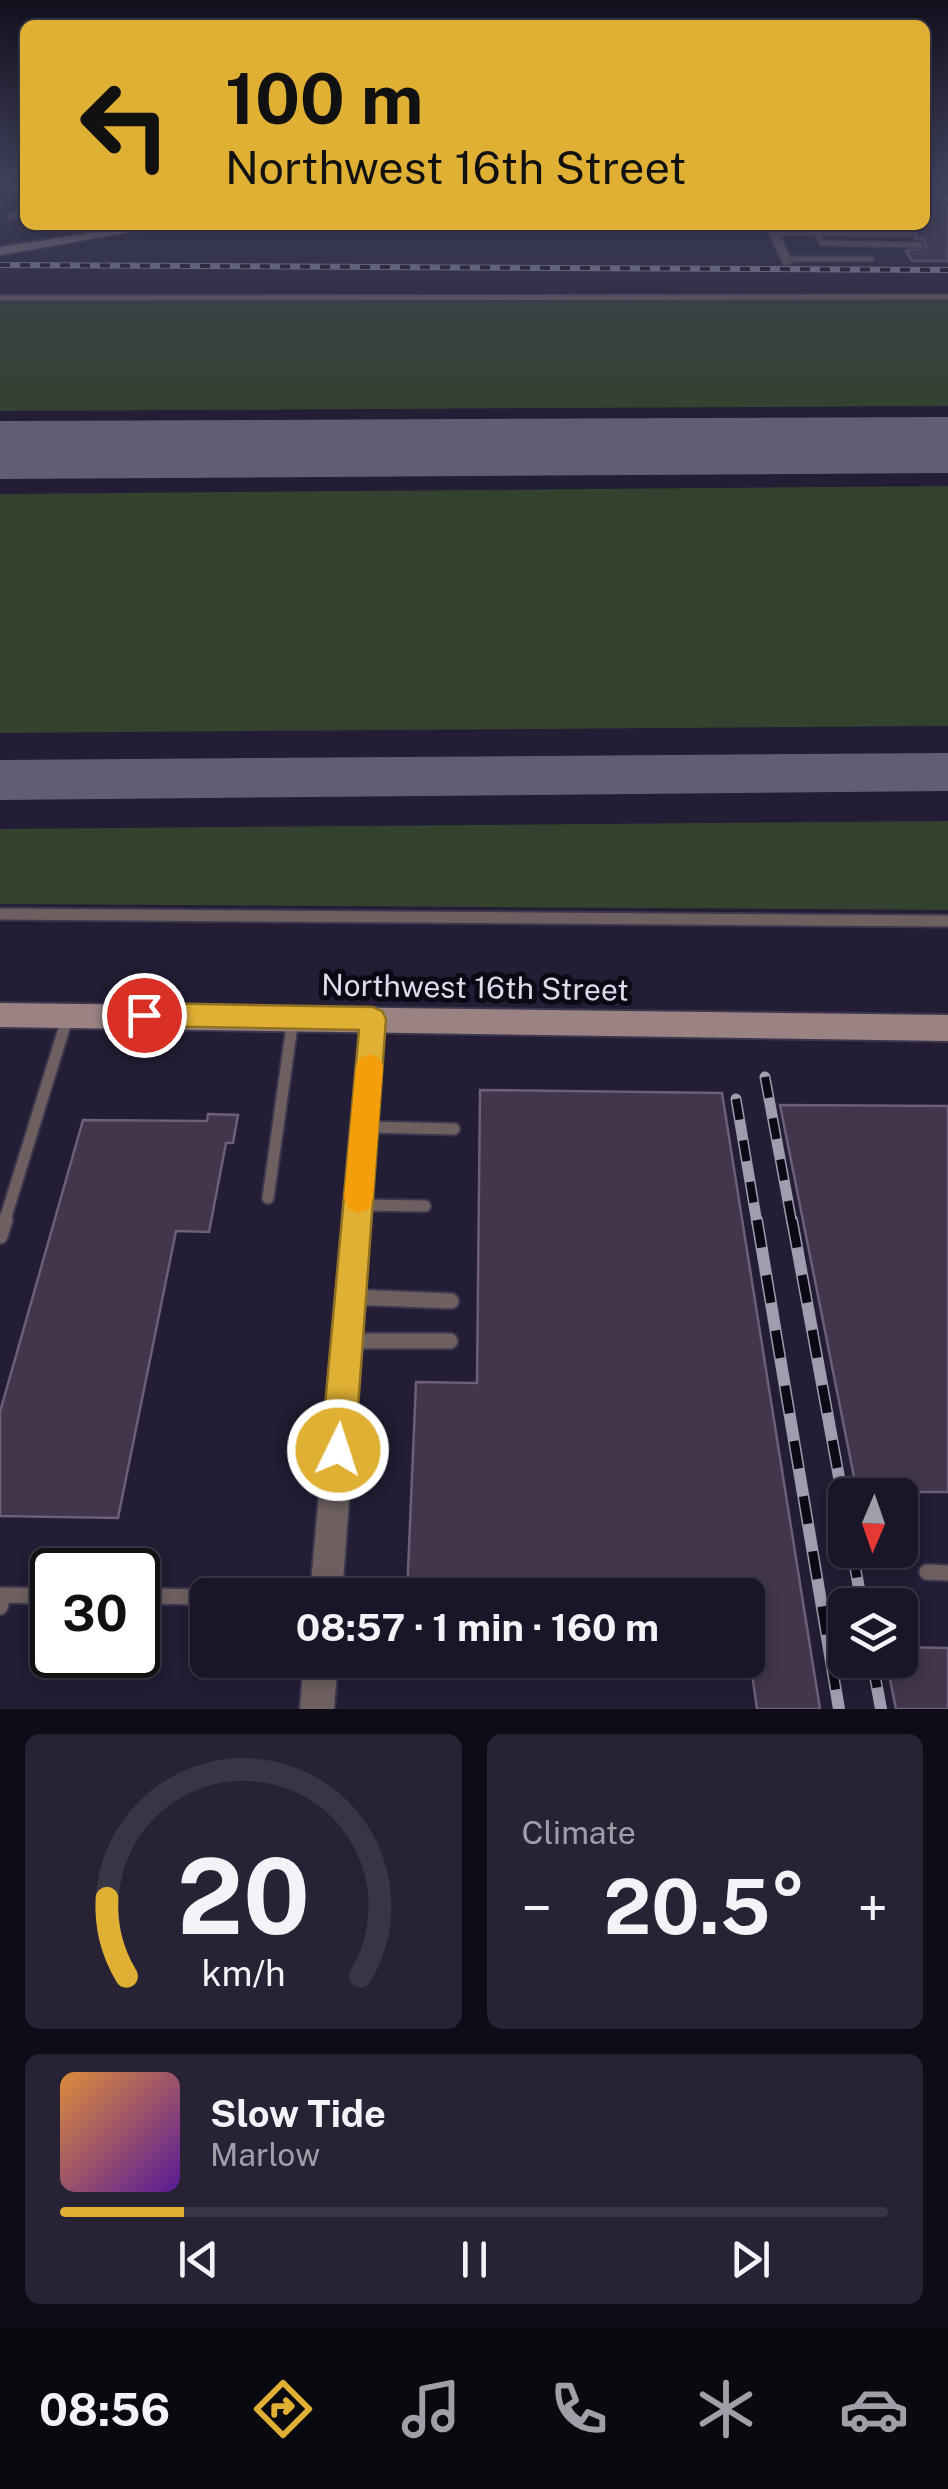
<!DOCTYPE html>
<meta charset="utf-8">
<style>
:root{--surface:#1a1628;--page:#272334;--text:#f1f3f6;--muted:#9f9fa8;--line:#383545;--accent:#dfb034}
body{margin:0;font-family:"Public Sans",sans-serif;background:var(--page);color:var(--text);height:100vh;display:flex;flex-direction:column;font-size:38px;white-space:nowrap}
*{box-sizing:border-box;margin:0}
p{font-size:32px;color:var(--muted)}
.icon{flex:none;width:55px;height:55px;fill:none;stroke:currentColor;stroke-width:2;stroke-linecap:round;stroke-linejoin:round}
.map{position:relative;height:1709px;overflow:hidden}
.details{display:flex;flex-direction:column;gap:25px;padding:25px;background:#0e0c16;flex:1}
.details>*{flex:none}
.top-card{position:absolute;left:20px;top:20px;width:910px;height:210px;border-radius:15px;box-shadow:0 5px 15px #0003,0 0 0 2px var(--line);background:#dfb034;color:#111;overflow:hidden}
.needle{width:65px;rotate:182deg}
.controls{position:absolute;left:828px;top:1478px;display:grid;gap:20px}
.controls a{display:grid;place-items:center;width:90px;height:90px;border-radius:15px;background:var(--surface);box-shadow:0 5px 15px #0003,0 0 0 2px var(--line);font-size:50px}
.speed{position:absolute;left:30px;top:1548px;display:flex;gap:20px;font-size:50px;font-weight:700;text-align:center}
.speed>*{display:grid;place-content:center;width:130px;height:130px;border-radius:50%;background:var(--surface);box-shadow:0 5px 15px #0003,0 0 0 2px var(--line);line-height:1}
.speed .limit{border:5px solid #111;border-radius:15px;background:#fff;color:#111}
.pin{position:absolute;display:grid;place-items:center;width:85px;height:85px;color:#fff;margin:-42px;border:5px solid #fff;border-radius:50%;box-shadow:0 2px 10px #0007}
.me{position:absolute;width:110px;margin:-55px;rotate:4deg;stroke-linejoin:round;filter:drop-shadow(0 0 8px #0008)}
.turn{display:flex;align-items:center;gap:35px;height:210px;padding:0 40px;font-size:45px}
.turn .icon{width:130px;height:130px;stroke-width:2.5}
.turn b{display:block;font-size:70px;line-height:85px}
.big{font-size:75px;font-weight:700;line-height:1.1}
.details .card{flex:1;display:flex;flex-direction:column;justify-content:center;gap:15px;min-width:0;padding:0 35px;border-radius:15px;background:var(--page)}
.details .dial{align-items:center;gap:0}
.dial svg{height:260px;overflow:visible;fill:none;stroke:var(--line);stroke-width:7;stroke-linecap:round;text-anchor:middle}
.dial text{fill:var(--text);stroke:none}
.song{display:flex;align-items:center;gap:30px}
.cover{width:120px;height:120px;border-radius:15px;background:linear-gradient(135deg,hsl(30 70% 55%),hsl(270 70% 35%))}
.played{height:10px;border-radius:5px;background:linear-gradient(90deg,var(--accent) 15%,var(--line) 15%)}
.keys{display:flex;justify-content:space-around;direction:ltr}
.heat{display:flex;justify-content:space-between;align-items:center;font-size:55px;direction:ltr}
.details .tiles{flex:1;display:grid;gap:25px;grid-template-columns:1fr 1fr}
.card:last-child{grid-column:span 2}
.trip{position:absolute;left:190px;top:1578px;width:575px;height:100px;border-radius:15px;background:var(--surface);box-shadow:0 5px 15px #0003,0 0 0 2px var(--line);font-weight:700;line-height:100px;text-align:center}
.tab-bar{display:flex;height:160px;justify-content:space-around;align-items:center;background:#0a0910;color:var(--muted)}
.tab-bar .icon{width:70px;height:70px}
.tab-bar .on{color:var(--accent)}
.tab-bar b{font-size:45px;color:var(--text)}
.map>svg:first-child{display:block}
.green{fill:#32422e}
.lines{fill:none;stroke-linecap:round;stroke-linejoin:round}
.taxiway{fill:#625d72;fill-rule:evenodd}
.runway{fill:#625d72;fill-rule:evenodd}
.building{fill:#42364c;stroke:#6d5e79;stroke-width:2.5}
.service-far2-casing{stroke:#3d374e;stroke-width:8}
.service-far1-casing{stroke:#3d374e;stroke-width:15}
.service-casing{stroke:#3d374e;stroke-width:19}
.minor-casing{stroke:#3d374e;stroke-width:4}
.secondary-casing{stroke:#3d374e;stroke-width:4}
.service-far2{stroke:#6e6060;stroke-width:5}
.service-far1{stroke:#6e6060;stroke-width:11}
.service{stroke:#6e6060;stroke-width:15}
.minor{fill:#6e6060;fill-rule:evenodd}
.secondary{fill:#9b8384;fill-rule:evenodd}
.rail-far2-casing{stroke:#a19db0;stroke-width:6}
.rail-far1-casing{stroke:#a19db0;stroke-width:11}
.rail-casing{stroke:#a19db0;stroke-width:12}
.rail-far2{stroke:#0c0914;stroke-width:4;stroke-dasharray:10;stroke-linecap:butt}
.rail-far1{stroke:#0c0914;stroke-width:8;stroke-dasharray:21;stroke-linecap:butt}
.rail{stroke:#0c0914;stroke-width:9;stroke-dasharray:28;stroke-linecap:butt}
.route{fill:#dfb034;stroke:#917222;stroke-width:2.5}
.slow{fill:#f59e0b}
.labels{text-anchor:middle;stroke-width:10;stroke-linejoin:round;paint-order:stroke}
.street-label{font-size:30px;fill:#dedaeb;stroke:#0c0914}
</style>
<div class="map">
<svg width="948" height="1709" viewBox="0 0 948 1709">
<rect width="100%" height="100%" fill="#231d35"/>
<path class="green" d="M948 300V406L0 411V301Z
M948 486V726L0 733V494Z
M948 821V910L0 904V829Z"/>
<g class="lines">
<path class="taxiway" d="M948 753V791L0 800V760Z"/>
<path class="runway" d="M948 417V473L0 479V421Z"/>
</g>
<path class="building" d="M925 183 948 208V261H912L906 251 926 247 924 240 915 239 916 230 905 225H925Z
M480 1090 722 1093 820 1709H757L748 1646V1595H407L416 1382 477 1383Z
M780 1105 948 1106V1492H857Z
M208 1114 238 1115 233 1143H226L209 1232 176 1231 118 1518 0 1516V1412L83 1120 207 1121Z
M900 1647 948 1648V1709H896L886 1660H900Z"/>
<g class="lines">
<defs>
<path id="service-far2" d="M930 179 948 201
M10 218 25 210
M86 225 88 237
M811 225 822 243 920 245
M774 233 876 234 871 225
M876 234H911
M786 259H871
M0 298 948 297"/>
<path id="service-far1" d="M0 914 948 921
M365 1127 454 1129
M268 1198 293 1018
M359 1205 425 1206
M4 1223 67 1019"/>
<path id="service" d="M0 1236 5 1220
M351 1297 451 1301
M348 1341H450
M927 1572 948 1573
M138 1596 208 1597
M0 1607 3 1595 52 1596"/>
<path id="minor" d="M595 225H775L793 263 784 265 767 229 600 228Z
M373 1009 381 1012 384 1019 342 1595H310L362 1019 365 1012Z
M304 1660H338L334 1709H300Z"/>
<path id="secondary" d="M142 225H171L0 255V247Z
M0 1003 948 1015V1041L0 1027Z"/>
</defs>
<use href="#service-far2" class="service-far2-casing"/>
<use href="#service-far1" class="service-far1-casing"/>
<use href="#service" class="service-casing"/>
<use href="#minor" class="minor-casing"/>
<use href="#secondary" class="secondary-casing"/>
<use href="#service-far2" class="service-far2"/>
<use href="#service-far1" class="service-far1"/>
<use href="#service" class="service"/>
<use href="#minor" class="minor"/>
<use href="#secondary" class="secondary"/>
<defs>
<path id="rail-far2" d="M0 194 25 182
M0 265 948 270"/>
<path id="rail-far1" d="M765 1077 792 1223
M736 1099 757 1223"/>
<path id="rail" d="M757 1220 839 1709
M792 1220 845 1510
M852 1550 862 1605
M872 1660 881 1709"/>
</defs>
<use href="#rail-far2" class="rail-far2-casing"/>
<use href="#rail-far1" class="rail-far1-casing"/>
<use href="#rail" class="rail-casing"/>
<use href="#rail-far2" class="rail-far2"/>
<use href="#rail-far1" class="rail-far1"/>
<use href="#rail" class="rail"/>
</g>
<linearGradient id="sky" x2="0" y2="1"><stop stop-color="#13101d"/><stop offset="0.43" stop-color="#3f405c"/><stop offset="1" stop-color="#3f405c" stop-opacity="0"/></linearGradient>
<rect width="948" height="419" fill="url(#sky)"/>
<path class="route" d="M144 1003 373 1007 382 1011 386 1019 355 1450 350 1462 338 1467 326 1462 321 1450 359 1030 144 1026 135 1023 131 1015 135 1007Z"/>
<path class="slow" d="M370 1054 379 1058 383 1066 373 1198 369 1209 358 1213 348 1209 344 1198 356 1066 360 1058Z"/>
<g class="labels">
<g class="street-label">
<text transform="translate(475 988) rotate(1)" y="10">Northwest 16th Street</text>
</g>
</g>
</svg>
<div class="controls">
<a><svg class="needle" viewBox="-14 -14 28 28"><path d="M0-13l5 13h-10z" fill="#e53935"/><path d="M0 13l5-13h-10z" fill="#9f9fa8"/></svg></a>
<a><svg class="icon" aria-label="layers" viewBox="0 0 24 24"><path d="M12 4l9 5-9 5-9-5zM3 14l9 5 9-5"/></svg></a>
</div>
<div class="speed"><div class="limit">30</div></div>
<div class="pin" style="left:144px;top:1015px;background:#d93025"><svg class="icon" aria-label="arrive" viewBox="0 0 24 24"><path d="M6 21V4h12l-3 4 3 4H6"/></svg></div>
<svg class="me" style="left:338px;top:1450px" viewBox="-20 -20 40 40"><circle r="17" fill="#dfb034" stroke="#fff" stroke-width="3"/><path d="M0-11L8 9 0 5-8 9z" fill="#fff"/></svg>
<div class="trip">08:57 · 1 min · 160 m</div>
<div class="top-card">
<div class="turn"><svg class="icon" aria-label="left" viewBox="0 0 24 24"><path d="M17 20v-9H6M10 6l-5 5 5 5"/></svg><div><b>100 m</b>Northwest 16th Street</div></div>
</div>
</div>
<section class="details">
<div class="tiles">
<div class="card dial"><svg viewBox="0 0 100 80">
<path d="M14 69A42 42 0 1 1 86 69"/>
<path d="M14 69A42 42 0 0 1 8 45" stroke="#dfb034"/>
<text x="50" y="56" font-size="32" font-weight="700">20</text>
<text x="50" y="72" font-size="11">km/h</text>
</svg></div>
<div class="card"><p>Climate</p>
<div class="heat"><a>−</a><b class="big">20.5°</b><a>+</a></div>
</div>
<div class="card">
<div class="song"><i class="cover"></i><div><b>Slow Tide</b><p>Marlow</p></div></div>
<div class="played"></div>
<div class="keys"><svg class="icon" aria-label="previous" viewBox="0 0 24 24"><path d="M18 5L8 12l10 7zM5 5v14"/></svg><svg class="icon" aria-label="pause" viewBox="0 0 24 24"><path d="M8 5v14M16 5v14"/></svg><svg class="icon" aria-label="next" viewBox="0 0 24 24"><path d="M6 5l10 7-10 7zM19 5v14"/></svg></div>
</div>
</div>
</section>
<nav class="tab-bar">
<b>08:56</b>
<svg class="icon on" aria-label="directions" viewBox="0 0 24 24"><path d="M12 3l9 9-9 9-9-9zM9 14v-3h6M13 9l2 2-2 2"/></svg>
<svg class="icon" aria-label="music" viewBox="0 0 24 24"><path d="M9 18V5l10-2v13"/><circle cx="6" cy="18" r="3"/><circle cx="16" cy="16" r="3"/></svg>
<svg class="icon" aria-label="phone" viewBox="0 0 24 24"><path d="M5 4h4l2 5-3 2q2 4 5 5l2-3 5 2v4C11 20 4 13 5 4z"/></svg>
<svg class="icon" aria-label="climate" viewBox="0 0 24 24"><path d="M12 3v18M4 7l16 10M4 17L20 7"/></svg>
<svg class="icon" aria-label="car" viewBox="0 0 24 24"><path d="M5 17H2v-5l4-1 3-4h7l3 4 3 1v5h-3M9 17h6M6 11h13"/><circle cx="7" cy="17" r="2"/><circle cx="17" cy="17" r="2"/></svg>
</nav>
